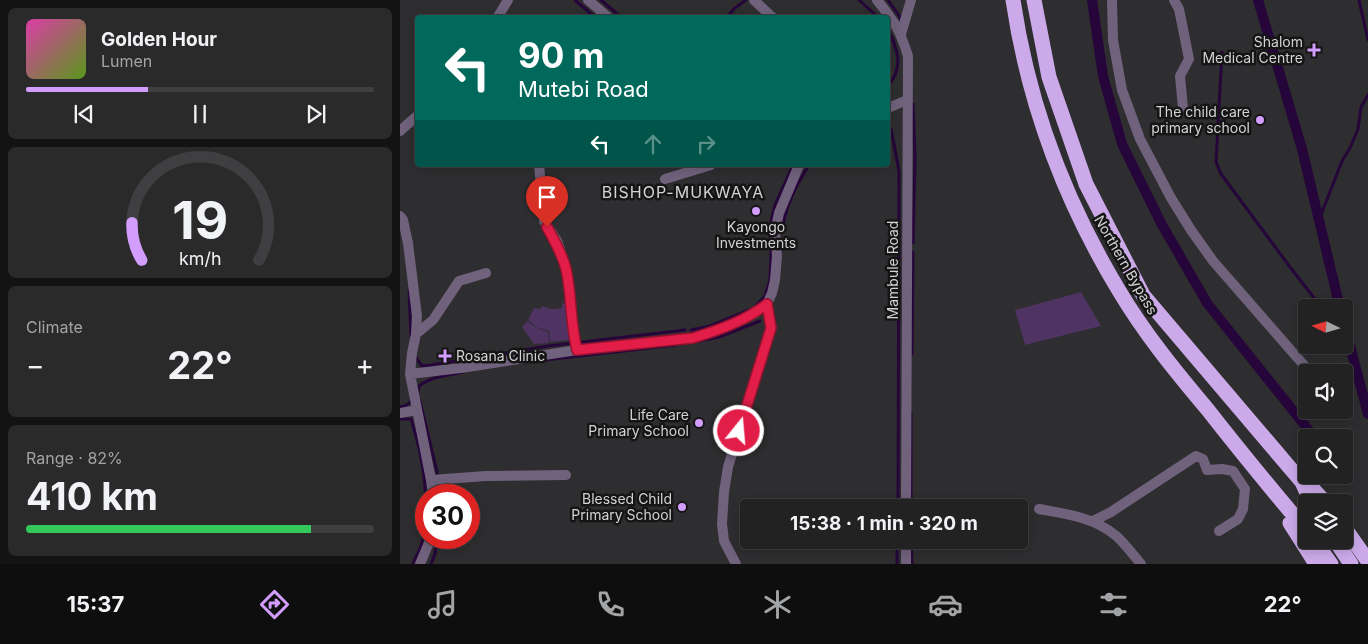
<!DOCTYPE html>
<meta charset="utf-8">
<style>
:root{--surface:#222223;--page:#2a2a2b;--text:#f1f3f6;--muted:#a2a4a6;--line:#3f3f41;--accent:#d29dfd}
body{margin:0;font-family:Inter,sans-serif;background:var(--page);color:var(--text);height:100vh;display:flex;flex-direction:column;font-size:19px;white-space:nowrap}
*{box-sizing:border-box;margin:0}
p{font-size:16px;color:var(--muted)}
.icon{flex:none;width:28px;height:28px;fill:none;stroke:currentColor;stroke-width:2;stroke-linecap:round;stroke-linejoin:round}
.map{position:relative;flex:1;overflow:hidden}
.sheet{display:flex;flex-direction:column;gap:8px;padding:8px;background:#131313;width:400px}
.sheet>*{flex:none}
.hud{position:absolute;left:15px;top:15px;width:475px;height:152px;border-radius:5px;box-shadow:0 2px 12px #0003,0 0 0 1px var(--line);background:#00695c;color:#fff;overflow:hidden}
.needle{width:32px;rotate:275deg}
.fabs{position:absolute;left:898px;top:299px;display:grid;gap:10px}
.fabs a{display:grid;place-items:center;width:55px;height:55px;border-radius:5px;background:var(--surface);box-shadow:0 2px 12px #0003,0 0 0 1px var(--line);font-size:25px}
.speed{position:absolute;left:15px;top:484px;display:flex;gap:10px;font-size:25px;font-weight:700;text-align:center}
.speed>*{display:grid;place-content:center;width:65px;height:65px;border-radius:50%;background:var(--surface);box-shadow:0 2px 12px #0003,0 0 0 1px var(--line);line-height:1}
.speed .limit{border:8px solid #d22;background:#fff;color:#111}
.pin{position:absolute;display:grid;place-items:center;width:42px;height:42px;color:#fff;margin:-51px -21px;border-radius:50% 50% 50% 0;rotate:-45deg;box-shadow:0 0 5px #0007}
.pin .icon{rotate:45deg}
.me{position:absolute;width:55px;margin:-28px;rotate:17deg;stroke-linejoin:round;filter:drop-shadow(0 0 4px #0008)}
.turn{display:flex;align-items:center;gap:18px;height:105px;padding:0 20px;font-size:22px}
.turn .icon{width:65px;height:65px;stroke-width:2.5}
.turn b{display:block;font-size:35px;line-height:42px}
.lanes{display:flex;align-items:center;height:48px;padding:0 20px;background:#0003;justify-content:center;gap:25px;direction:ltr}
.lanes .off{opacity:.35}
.big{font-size:38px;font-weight:700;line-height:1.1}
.sheet .tile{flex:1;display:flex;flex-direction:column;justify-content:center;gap:8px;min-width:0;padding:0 18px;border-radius:8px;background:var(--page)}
.sheet .dial{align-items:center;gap:0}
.dial svg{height:130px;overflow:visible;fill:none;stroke:var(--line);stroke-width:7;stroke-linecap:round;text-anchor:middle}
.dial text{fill:var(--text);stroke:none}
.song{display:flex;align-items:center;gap:15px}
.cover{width:60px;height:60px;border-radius:8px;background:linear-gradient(135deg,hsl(320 70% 55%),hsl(90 70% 35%))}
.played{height:5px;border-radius:2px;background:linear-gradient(90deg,var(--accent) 35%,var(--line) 35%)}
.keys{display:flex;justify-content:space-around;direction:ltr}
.heat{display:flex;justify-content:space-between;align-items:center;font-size:28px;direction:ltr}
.charge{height:8px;border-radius:4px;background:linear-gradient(90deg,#34c759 82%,var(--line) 0)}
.trip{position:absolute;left:340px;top:499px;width:288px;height:50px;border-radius:5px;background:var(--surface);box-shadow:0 2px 12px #0003,0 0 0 1px var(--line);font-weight:700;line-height:50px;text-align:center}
.dock{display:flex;height:80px;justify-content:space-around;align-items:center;background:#0e0e0e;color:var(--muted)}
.dock .icon{width:35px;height:35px}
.dock .current{color:var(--accent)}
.dock b{font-size:22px;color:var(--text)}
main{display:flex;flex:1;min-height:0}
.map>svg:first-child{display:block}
.green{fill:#4e3363}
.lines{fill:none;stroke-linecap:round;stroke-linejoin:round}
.stream{stroke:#26053b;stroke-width:3}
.canal{stroke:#26053b;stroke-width:10}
.minor{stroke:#70627c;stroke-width:10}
.tertiary{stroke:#70627c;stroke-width:10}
.motorway{stroke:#ccaaea;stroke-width:15}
.route-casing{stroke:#92132f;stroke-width:12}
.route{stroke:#e11d48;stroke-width:9}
.poi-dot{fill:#d29dfd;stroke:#161516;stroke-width:2}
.labels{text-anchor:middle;stroke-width:5;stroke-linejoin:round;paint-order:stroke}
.poi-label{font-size:14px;fill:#d3d2d4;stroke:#161516;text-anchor:end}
.street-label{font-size:14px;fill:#d3d2d4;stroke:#161516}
.quarter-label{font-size:16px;letter-spacing:1px;fill:#d3d2d4;stroke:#161516}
</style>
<main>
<section class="sheet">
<div class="tile">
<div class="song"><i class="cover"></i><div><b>Golden Hour</b><p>Lumen</p></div></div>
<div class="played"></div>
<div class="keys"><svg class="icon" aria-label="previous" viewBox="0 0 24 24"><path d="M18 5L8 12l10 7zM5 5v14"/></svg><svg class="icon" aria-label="pause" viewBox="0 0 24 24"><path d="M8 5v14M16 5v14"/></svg><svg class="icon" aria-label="next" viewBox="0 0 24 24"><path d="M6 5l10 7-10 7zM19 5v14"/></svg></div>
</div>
<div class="tile dial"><svg viewBox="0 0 100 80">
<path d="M14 69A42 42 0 1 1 86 69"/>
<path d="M14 69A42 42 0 0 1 8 46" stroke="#d29dfd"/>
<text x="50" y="56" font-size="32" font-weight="700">19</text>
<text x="50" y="72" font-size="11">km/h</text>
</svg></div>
<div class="tile"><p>Climate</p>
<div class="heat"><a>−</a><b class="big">22°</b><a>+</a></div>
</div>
<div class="tile"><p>Range · 82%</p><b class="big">410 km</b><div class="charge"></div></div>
</section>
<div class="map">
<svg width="968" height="564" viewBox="0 0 968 564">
<rect width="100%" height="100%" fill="#2e2d2f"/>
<path class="green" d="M681 292 701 326 625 345 615 310Z
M162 303 168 304 170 340 150 342 149 331 136 327 128 320 134 308 141 309 142 306 152 309 162 308Z
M127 321 135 327 148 332 149 343 134 344 122 327Z"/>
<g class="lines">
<path class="stream" d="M175 0 196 18
M201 0 222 18
M459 0 479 18
M488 0 500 17 502 22
M959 0 968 40
M326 18 335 8 346 0
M488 29C498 50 504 67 488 86
M822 52 816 162 821 174 890 267 922 308
M488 127 491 129 499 171 498 508
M312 168 320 165
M919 220 942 161 950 148 958 129 961 107 968 95
M382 229C386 206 396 185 409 165
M513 243 515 157 513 104
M9 291 11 337
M291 330 310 326 354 308 365 296 370 280 371 254 370 228 372 217 375 205 393 165
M944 335 948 340
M295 342 319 337 360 321
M512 354 513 252
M14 355 22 366 31 365 148 346 285 330
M136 361 276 345
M18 393 19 386C31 376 48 376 63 372
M20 401 39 480 44 486 43 495
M0 407 7 405 12 400
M511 413V508
M0 419H11C23 456 32 508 21 546 19 552 15 558 13 564
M511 540 512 564
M31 564 35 554 37 538
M497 564V540"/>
<path class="canal" d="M692 0 703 76 722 144 761 223 807 303 915 438
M858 0 902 149 940 308
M944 323 968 414
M922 475 923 480"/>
<path class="minor" d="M188 0 209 18
M354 0 373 18
M712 0 713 40 722 90 740 139 771 198 791 230 813 261 909 371
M774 0 779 9 789 59 780 76 783 108
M97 18 108 0
M501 34 511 0
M488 108 507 100
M0 131 18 115
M139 165 141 186 144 192V221L157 241 166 267 174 335 177 350
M265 179 311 165
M0 216 3 220 8 243 17 316 16 334 12 353 10 374 31 480 33 495
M16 334 33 320 59 281 86 273
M10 374 61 368 177 350 293 338 327 327 354 314 367 304 372 293 375 280 377 256 375 232 379 213 399 165
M0 413 17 410
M31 480 86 476 166 475
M639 509C665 514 694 517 715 535 722 540 735 557 741 564
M693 521 711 512 796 456 803 459 807 470 822 469 833 471 845 489 843 509 838 519 819 531
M20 564 31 538
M336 564 324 541 322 524 324 492 328 467 371 328 367 304"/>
<path class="tertiary" d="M477 0C494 21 500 30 508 56L506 508
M506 564V540"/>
<path class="motorway" d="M613 0C628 102 665 201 718 289 744 333 776 372 808 410 840 451 873 491 906 530
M634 0 649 77 686 184 743 295 902 482 911 502
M905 484 913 489 925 502
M890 523 916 564
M944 527 968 561
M914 540 931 564
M935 540 951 564"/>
</g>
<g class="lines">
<defs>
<path id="route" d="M147 227C154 240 162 253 166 269 172 295 170 323 177 350L293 338C319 330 345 321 367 304L371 328 339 431"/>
</defs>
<use href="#route" class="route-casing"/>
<use href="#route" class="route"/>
</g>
<g class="poi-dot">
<path d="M911.5 42.5h5v5h5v5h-5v5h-5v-5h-5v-5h5z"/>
<circle cx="860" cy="120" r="5"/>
<circle cx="356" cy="211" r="5"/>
<path d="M42.5 348.5h5v5h5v5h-5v5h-5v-5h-5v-5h5z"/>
<circle cx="299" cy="423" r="5"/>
<circle cx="282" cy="507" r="5"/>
</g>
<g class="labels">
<g class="poi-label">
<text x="903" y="47">Shalom<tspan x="903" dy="16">Medical Centre</tspan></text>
<text x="850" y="117">The child care<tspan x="850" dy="16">primary school</tspan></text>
<text x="356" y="232" text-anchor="middle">Kayongo<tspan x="356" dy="16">Investments</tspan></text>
<text x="56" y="361" text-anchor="start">Rosana Clinic</text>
<text x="289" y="420">Life Care<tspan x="289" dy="16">Primary School</tspan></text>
<text x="272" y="504">Blessed Child<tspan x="272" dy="16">Primary School</tspan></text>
</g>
<g class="street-label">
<text transform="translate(726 265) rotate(60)" y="5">Northern Bypass</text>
<text transform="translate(493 270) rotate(-90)" y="5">Mambule Road</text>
</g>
<g class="quarter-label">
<text x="283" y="198">BISHOP-MUKWAYA</text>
</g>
</g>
</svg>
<div class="fabs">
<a><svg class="needle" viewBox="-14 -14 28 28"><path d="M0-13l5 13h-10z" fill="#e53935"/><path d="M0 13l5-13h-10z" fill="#a2a4a6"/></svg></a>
<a><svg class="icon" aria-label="sound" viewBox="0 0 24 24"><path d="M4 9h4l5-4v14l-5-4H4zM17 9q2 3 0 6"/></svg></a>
<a><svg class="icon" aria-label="search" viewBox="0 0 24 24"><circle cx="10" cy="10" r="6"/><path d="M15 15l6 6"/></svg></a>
<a><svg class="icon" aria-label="layers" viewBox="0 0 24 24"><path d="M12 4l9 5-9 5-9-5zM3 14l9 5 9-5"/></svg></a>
</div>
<div class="speed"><div class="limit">30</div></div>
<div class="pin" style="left:147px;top:227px;background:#d93025"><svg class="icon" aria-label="arrive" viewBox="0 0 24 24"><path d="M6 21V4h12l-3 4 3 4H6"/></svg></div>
<svg class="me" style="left:339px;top:431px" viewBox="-20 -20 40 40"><circle r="17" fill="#e11d48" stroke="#fff" stroke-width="3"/><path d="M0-11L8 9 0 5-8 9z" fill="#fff"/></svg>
<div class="trip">15:38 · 1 min · 320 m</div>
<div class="hud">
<div class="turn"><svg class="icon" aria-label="left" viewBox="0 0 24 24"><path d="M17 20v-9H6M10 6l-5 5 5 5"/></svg><div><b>90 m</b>Mutebi Road</div></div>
<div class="lanes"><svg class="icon" aria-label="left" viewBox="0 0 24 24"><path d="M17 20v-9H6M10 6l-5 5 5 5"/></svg><svg class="icon off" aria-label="ahead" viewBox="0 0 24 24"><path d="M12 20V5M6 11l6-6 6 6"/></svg><svg class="icon off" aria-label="right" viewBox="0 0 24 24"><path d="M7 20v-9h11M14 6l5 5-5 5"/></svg></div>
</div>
</div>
</main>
<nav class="dock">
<b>15:37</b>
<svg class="icon current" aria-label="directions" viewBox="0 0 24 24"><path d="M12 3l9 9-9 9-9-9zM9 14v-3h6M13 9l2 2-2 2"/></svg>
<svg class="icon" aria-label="music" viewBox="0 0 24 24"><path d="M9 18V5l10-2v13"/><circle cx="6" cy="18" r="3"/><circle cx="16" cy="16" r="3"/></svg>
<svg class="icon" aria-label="phone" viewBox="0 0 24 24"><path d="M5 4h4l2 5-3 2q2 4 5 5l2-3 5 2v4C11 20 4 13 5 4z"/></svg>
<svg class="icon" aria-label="climate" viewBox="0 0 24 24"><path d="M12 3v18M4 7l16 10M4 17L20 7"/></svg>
<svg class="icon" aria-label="car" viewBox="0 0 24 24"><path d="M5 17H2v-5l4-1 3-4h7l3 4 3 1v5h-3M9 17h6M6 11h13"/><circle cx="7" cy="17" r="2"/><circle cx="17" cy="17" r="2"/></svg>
<svg class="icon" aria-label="filters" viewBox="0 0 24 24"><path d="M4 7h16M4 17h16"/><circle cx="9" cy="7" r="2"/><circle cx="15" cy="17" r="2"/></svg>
<b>22°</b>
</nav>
